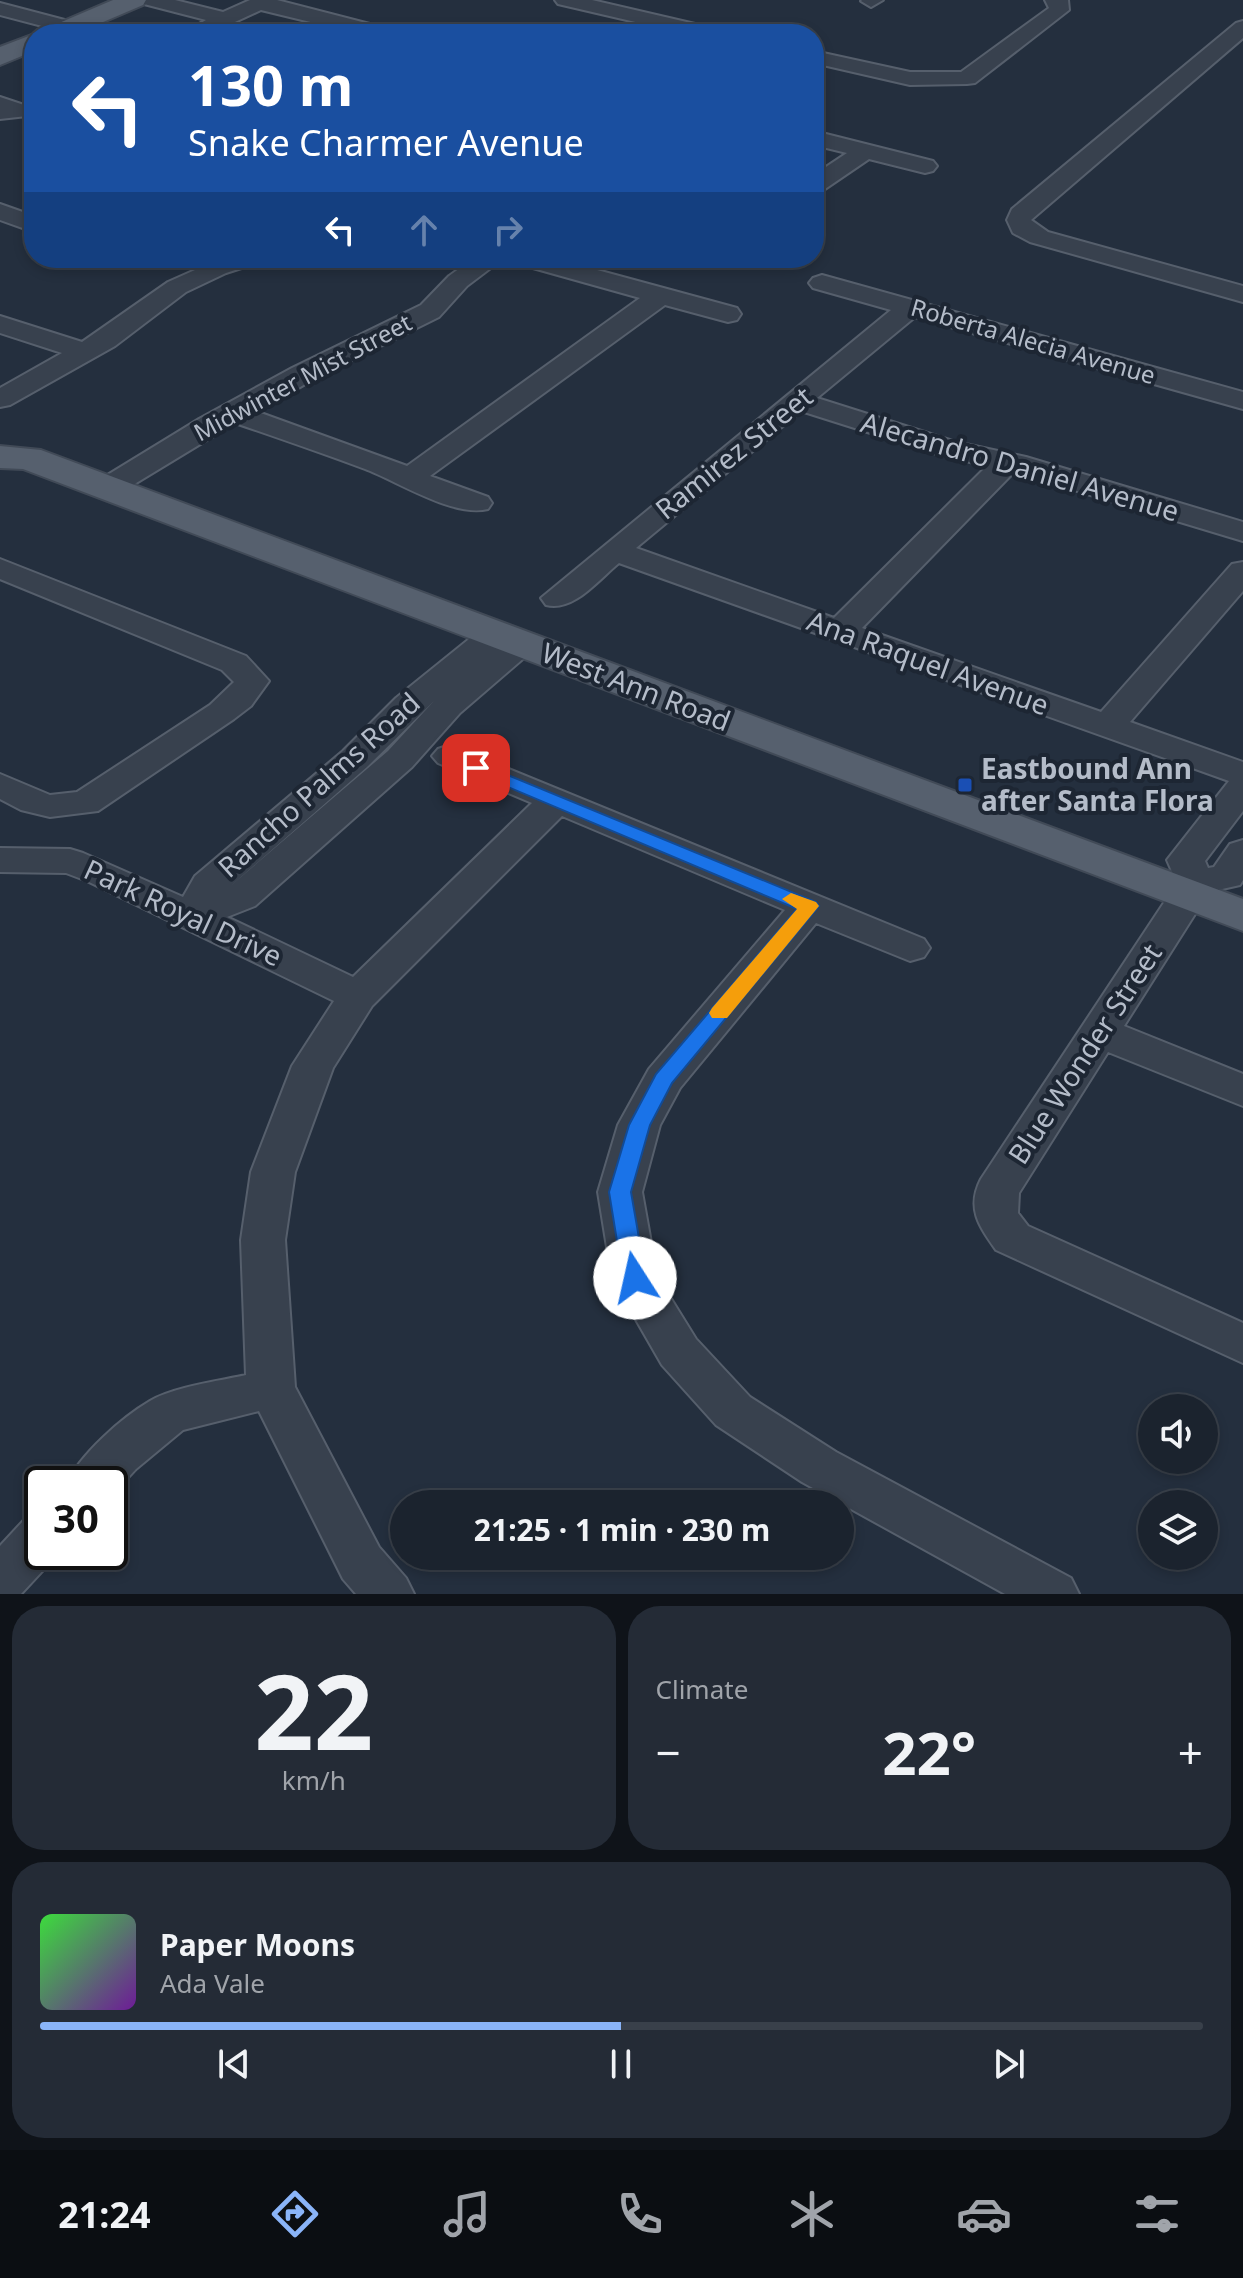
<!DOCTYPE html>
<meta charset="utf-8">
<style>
:root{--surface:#1b232e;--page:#242b36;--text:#f1f3f6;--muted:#a0a4aa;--line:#39404a;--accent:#8ab4f8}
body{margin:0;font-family:"Noto Sans",sans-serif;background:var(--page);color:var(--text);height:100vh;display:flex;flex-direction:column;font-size:30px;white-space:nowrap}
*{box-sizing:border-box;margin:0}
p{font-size:26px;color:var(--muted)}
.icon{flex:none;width:44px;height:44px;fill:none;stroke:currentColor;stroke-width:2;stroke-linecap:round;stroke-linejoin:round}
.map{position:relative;height:1594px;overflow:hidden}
.details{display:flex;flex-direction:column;gap:12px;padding:12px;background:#0f1319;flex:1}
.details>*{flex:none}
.banner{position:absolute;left:24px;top:24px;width:800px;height:244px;border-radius:32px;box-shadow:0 4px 12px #0003,0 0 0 2px var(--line);background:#1a4fa0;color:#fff;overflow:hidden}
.controls{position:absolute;left:1138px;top:1394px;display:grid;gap:16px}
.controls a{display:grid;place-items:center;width:80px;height:80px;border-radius:50%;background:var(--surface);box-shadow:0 4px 12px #0003,0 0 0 2px var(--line);font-size:40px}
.speed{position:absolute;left:24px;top:1466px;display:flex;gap:16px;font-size:40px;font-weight:700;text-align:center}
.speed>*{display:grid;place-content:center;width:104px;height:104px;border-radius:50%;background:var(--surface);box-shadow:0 4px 12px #0003,0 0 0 2px var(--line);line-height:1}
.speed .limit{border:4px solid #111;border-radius:12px;background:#fff;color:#111}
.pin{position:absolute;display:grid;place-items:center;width:68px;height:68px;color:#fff;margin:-34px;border-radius:16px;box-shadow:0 4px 12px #0006}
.me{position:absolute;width:88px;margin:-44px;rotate:350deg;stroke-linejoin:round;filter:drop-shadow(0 0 6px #0008)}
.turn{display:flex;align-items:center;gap:28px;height:168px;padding:0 32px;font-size:36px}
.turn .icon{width:104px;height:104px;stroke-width:2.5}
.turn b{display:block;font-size:56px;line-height:68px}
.lanes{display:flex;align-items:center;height:76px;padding:0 32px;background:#0003;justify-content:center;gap:40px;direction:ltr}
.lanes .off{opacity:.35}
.big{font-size:60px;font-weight:700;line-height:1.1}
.details .tile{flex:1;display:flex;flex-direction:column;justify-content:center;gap:12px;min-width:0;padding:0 28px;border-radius:32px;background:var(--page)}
.details .dial{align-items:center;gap:0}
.dial b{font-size:104px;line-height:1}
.song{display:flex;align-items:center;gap:24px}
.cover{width:96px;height:96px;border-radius:12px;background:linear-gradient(135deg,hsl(120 70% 55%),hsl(280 70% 35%))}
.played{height:8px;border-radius:4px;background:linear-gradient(90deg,var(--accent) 50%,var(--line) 50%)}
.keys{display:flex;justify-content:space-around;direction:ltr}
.heat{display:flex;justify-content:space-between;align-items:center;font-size:44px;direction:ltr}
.details .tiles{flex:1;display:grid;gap:12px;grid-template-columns:1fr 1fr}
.tile:last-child{grid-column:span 2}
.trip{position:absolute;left:390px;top:1490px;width:464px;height:80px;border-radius:40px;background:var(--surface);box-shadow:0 4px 12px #0003,0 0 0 2px var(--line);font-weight:700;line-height:80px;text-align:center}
.tab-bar{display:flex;height:128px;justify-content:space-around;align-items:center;background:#0b0e12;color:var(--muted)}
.tab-bar .icon{width:56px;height:56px}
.tab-bar .current{color:var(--accent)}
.tab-bar b{font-size:36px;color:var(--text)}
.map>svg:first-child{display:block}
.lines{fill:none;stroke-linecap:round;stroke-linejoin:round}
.minor-casing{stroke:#565f6c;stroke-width:4}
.major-casing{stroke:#414a57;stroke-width:4}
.minor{fill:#38414e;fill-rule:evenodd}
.major{fill:#56606e;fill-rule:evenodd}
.route{fill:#1a73e8;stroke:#114b97;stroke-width:2}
.slow{fill:#f59e0b}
.transit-dot{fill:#1a4fb4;stroke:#1d2633;stroke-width:3}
.labels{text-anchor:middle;stroke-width:8;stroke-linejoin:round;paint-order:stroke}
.far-street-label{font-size:24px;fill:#b4bcc9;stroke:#1d2633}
.street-label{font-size:28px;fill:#b4bcc9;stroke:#1d2633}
.poi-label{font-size:28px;font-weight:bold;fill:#b4bcc9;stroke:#1d2633;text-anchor:start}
</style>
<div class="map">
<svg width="1243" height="1594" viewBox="0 0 1243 1594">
<rect width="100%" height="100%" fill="#242f3e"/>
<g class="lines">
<defs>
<path id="minor" d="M141 0H175L223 12 250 0H277L393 30 396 34H360L261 10 209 34H182L206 20 144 4Z
M555 0H592L721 30 724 34H687L558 4Z
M883 0 871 7 861 1 862 0Z
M1045 0H1068L1069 10 975 83 967 84 910 85 814 63V51L910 72H961L1049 8Z
M0 3 76 23 79 27 69 33 0 15Z
M1243 21V38L1031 220 1048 232 1243 286V302L1030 242 1013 233 1007 220 1012 209 1236 23Z
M0 97 27 106 30 111 27 116 0 119Z
M814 131 933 161 937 166 933 171 925 173 869 159 822 191 814 193V175L847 153 814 145Z
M0 204 34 216V232L0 220Z
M222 258H261L257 263 226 273 186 292 115 346 10 405 0 407V388L62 353 0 333V316L82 342 168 282Z
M474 258H504L467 286 439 317 312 380 258 412 407 466 640 298 515 263 511 258H553L737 308 741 314 737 320 728 322 665 305 430 476 488 497 492 503 488 509C454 518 397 481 365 469 322 453 279 438 235 423L118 494 107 497 96 494 92 488 96 482 199 419 292 368 421 305 449 276Z
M822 275 1243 392V409L915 317 817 398 956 442 1026 457 1243 522V541L1014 472 862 628 1101 712 1232 564 1243 562V591L1130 722 1243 762V811L1205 861 1208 868 1214 867 1230 844 1243 840V880L1240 885 1209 892 1124 1026 1243 1074V1106L1108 1052 1019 1193 1018 1213 1028 1226 1243 1323V1363L996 1250C979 1226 966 1208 981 1179L1177 883 1167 860 1229 781 619 563C598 580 574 612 546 605L541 598 891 310 813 288 809 283 813 278ZM801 411 940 455 987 466 834 618 636 548Z
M0 559 246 656 269 681 251 706 234 719 98 811 50 817 21 810 0 799V774L50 795 77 792 210 705 234 682 222 670 0 579Z
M496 624 508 627 512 634 497 649C510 639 518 634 535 638L539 645 460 713 412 767 255 906 227 917 353 977 532 803 438 763 432 756 438 749 450 745 924 939 930 948 924 957 910 961 816 923 680 1088 660 1125 642 1192 657 1276 696 1339 750 1397 836 1452 1071 1578 1079 1594H1005L802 1482 716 1425 662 1365 612 1278 598 1192 618 1125 649 1069 785 910 562 816 372 1006 333 1068 295 1172 285 1240 295 1387 379 1547 406 1578 414 1594H356L343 1579 259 1411 183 1430 136 1469 110 1497V1484H66C81 1454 121 1418 150 1401 173 1387 219 1381 246 1375L241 1240 251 1172 292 1066 334 1001 87 881 66 873 0 872V848L70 849 83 853 183 897 195 876 343 751 396 698 484 627ZM434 701 388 751 227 889 367 767Z
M42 1514V1552H60L21 1594H0V1546L24 1520Z"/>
<path id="major" d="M113 0H146L143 5 75 34H41L45 29Z
M34 34V51L0 65V47Z
M0 446 41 450 1243 899V931L23 469 0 468Z"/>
</defs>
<use href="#minor" class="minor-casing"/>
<use href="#major" class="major-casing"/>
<use href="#minor" class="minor"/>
<use href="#major" class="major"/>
</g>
<path class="route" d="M476 762 816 902 819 906 672 1083 650 1125 631 1192 646 1278 643 1284 635 1287 627 1284 623 1278 609 1192 629 1125 656 1074 797 909 470 771 467 768 470 764Z"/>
<path class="slow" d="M791 893 816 902 819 906 727 1018H712L709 1013 712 1008 797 909 782 899Z"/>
<rect class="transit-dot" x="957" y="777" width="16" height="16" rx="4"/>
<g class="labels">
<g class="far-street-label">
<text transform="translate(1033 342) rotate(16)" y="8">Roberta Alecia Avenue</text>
<text transform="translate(303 378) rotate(-28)" y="8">Midwinter Mist Street</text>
</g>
<g class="street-label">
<text transform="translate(734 453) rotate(-39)" y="10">Ramirez Street</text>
<text transform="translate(1020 467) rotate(16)" y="10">Alecandro Daniel Avenue</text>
<text transform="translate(928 663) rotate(20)" y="10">Ana Raquel Avenue</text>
<text transform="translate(636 687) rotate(21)" y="10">West Ann Road</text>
<text transform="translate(319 785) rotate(-42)" y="10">Rancho Palms Road</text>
<text transform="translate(183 913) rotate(25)" y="10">Park Royal Drive</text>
<text transform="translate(1085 1054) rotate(-57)" y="10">Blue Wonder Street</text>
</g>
<g class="poi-label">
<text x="981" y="779">Eastbound Ann<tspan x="981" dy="32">after Santa Flora</tspan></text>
</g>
</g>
</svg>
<div class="controls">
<a><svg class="icon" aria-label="sound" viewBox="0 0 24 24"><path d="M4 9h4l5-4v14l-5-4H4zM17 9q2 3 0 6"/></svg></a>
<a><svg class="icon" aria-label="layers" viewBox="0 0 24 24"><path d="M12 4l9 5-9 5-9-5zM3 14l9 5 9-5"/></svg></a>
</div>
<div class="speed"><div class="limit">30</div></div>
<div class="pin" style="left:476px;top:768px;background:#d93025"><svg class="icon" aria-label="arrive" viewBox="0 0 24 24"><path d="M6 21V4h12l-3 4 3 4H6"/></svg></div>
<svg class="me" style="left:635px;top:1278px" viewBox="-20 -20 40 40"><circle r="19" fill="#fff"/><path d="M0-13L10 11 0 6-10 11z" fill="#1a73e8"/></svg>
<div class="trip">21:25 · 1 min · 230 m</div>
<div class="banner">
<div class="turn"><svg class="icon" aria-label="left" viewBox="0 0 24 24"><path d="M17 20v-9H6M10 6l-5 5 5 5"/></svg><div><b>130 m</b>Snake Charmer Avenue</div></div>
<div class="lanes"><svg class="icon" aria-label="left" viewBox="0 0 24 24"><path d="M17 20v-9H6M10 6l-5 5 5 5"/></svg><svg class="icon off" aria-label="ahead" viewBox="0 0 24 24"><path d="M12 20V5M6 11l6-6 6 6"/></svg><svg class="icon off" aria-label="right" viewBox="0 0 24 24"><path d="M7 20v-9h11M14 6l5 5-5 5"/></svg></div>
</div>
</div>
<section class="details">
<div class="tiles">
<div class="tile dial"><b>22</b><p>km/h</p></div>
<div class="tile"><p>Climate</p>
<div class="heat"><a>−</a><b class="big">22°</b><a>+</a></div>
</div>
<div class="tile">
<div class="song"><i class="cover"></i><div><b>Paper Moons</b><p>Ada Vale</p></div></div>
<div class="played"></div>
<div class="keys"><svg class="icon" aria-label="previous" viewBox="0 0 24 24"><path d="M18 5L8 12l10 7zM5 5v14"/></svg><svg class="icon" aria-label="pause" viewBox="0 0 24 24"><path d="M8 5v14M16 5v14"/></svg><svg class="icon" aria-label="next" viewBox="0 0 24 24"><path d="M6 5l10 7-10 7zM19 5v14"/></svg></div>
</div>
</div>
</section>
<nav class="tab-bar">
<b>21:24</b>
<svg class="icon current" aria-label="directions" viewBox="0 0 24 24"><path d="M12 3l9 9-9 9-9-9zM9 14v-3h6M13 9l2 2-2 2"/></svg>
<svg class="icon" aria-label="music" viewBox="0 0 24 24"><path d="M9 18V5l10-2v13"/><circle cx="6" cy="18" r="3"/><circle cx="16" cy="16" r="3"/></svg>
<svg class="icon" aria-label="phone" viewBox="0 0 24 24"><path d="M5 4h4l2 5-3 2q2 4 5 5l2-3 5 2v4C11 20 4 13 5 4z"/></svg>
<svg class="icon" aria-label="climate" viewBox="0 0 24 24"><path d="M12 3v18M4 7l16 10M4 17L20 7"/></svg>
<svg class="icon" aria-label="car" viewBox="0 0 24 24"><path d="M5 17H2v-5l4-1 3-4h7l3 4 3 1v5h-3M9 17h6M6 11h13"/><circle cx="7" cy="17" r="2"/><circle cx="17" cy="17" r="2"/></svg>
<svg class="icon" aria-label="filters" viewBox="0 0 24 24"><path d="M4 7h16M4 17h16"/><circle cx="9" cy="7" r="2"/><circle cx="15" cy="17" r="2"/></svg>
</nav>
